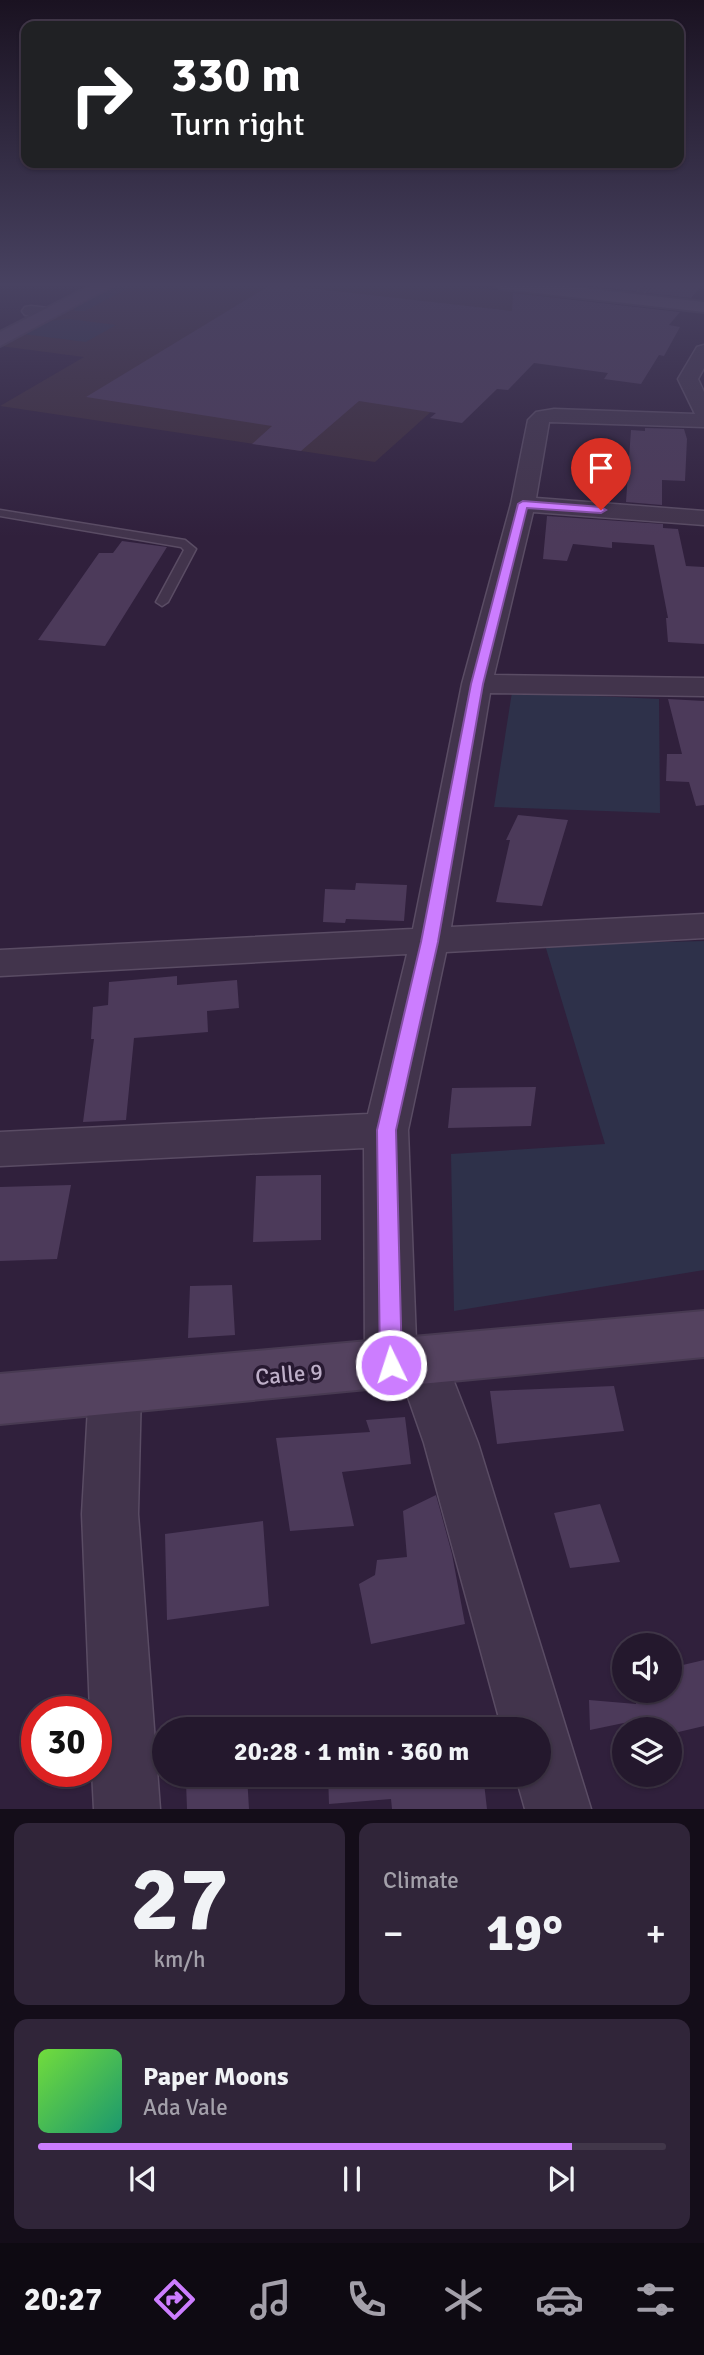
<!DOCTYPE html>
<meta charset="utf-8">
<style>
:root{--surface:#24182d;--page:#302539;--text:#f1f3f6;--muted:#a3a0aa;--line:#413749;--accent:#cc7dff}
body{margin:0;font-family:Signika,sans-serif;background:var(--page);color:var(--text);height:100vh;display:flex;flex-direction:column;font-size:26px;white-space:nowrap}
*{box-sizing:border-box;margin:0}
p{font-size:23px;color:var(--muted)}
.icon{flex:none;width:38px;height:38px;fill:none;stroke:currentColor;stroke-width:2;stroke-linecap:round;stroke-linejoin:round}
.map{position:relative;height:1809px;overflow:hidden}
.drawer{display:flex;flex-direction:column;gap:14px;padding:14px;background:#140d19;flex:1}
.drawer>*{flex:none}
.guide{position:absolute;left:21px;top:21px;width:663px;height:147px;border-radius:14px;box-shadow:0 2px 5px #0004,0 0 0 2px var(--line);background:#202124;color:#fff;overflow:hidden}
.fabs{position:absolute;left:612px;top:1633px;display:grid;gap:14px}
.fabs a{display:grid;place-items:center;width:70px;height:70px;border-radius:50%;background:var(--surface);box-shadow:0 2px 5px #0004,0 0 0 2px var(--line);font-size:35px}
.speed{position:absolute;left:21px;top:1696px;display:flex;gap:14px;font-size:35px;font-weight:700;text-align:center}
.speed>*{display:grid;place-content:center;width:91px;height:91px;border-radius:50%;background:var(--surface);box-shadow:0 2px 5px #0004,0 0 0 2px var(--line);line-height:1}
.speed .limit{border:10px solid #d22;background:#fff;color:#111}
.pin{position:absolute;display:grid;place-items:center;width:60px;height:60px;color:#fff;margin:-72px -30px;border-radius:50% 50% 50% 0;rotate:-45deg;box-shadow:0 0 7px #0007}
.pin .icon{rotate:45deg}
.me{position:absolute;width:77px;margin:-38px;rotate:356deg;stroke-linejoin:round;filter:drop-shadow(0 0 5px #0008)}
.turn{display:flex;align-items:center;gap:24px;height:147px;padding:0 35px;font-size:32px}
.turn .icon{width:91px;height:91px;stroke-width:2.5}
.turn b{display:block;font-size:49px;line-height:60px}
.big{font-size:52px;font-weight:700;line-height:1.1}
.drawer .tile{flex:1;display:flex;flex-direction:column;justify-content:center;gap:10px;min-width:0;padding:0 24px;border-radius:14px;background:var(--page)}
.drawer .dial{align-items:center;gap:0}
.dial b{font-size:91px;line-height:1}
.song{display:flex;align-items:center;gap:21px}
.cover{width:84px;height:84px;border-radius:10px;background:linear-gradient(135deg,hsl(100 70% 55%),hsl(160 70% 35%))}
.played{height:7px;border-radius:4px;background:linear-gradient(90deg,var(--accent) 85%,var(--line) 85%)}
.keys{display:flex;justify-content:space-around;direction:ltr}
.heat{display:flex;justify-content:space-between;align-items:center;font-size:38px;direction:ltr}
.drawer .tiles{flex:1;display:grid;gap:14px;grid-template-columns:1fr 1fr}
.tile:last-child{grid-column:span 2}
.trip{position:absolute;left:152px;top:1717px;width:399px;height:70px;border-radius:35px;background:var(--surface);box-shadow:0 2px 5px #0004,0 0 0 2px var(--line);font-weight:700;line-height:70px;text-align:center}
.tab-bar{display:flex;height:112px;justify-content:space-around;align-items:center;background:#0e0a12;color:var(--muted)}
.tab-bar .icon{width:49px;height:49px}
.tab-bar .active{color:var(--accent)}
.tab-bar b{font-size:32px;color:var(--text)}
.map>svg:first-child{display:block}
.medical{fill:#3d2c3b}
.green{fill:#2e314a}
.building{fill:#4c3a5a}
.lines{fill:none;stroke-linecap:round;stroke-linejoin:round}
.lane-casing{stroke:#5a4c64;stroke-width:3}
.street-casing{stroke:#5a4c64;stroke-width:3}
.secondary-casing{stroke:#483a52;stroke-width:4}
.primary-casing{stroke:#483a52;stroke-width:4}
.lane{fill:#42344c;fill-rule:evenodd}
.street{fill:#42344c;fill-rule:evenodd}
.secondary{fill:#54425f;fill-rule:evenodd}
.primary{fill:#61526c;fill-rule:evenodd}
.route{fill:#cc7dff;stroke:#8551a6;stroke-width:2}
.labels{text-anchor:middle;stroke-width:7;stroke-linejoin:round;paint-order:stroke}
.near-street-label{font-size:23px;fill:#beafc8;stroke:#271931}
</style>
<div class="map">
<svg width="704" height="1809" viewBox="0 0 704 1809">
<rect width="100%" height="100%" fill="#30203c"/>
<path class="medical" d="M118 284H438L559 297 375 462 0 406 84 357 0 346Z"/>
<path class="green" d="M118 284H136L85 311H75L73 308Z
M70 319 116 325 86 342 23 334 47 321Z
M512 692 659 699 660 813 494 807Z
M704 941V1270L454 1311 451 1154 605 1144 545 945Z"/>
<path class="building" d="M272 284 512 311 513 293 680 312 669 325 680 327 664 356 659 355 641 384 604 379 608 373 534 363 508 390 497 389 462 423 430 418 436 413 359 401 301 451 252 444 272 426 86 397Z
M571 284H640L635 291Z
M654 284H703L691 298 647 293Z
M645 428 684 429 687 439 685 481 662 480V505L626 502 631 430 645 431Z
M547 516 663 524V528L678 529 686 566 704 567V644L668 642 666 618H668L654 545 612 542V548L573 544 567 561 543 559Z
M122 541 167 547 105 646 38 640 99 553H113Z
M668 699 704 701V805L696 806 689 782 666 781 667 754H682Z
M518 815 568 820 542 906 496 902 510 840H506Z
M356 883 407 885 404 921 346 919 345 923 323 922 325 889 355 890Z
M177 976V985L237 980 239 1008 207 1011 208 1032 134 1038 126 1120 83 1122 94 1039H91L93 1007 108 1005 109 982Z
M536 1087 531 1126 448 1128 452 1088Z
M321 1175V1240L253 1242 256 1176Z
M71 1185 57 1259 0 1261V1187Z
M232 1285 235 1335 188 1338 190 1286Z
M614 1386 624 1431 497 1444 490 1391Z
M405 1417 411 1464 342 1472 354 1526 290 1531 276 1438 370 1432 366 1420Z
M436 1495 452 1554 465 1624 371 1644 359 1584 375 1575 377 1560 407 1557 403 1511Z
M600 1504 620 1562 570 1568 554 1513Z
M263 1521 269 1606 167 1620 165 1534Z
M704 1660V1726L670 1734V1729H641L638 1720 590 1730 589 1700 636 1704 635 1690H670V1668Z
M477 1720 478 1729H401V1725Z
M328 1774H483L487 1809H392L391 1799 329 1804Z
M247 1775 249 1809H187L186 1782Z"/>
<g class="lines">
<defs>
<path id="lane" d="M643 284H651L637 301H631Z
M0 510 185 540 196 549 168 602 162 606 156 602 184 550 181 547 0 516Z"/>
<path id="street" d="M31 306 57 309 60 313 51 318 25 315 22 311 25 307Z
M704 345V368L698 379 704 392V427L549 422 536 498 704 511V525L533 512 494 675 704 678V696L490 693 451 927 704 914V938L446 952 408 1130 416 1341 422 1339 440 1346 478 1443 591 1809H525L515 1774H539V1729H502L424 1443 403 1383 391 1388 373 1381 365 1365 364 1148 0 1166V1132L368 1114 407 954 0 976V950L413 929 462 684 511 504 528 420 536 412 554 409 695 414 678 379 697 347Z
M115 1365 134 1372 141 1389 138 1514 160 1809H94L92 1771H96V1712H90L82 1514 89 1389 96 1372Z"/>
<path id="secondary" d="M94 284H116L0 346V332Z
M704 1311V1357L0 1424V1374Z"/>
<path id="primary" d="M493 284H548L704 302V312L502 289Z"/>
</defs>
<use href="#lane" class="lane-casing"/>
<use href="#street" class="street-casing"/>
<use href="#secondary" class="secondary-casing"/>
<use href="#primary" class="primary-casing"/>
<use href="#lane" class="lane"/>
<use href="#street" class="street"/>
<use href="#secondary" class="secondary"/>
<use href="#primary" class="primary"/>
</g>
<linearGradient id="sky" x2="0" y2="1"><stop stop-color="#1a1221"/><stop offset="0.53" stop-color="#484261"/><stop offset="1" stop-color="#484261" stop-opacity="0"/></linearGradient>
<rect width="704" height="537" fill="url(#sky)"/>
<path class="route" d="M523 501 601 507 606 510 601 513 527 508 483 684 438 942 396 1130 402 1365 399 1372 391 1375 383 1372 380 1365 377 1130 421 942 471 684 518 504Z"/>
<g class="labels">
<g class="near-street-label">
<text transform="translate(289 1374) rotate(-5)" y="8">Calle 9</text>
</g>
</g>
</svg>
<div class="fabs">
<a><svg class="icon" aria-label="sound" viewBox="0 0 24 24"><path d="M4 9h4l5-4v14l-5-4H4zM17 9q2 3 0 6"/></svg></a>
<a><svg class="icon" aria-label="layers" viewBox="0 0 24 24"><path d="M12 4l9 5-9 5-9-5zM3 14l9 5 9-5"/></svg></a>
</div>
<div class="speed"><div class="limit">30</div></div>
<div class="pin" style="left:601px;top:510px;background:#d93025"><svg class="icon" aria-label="arrive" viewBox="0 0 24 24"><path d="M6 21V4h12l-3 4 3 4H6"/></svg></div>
<svg class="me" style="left:391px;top:1365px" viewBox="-20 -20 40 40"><circle r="17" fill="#cc7dff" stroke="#fff" stroke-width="3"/><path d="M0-11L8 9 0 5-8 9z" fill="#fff"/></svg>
<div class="trip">20:28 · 1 min · 360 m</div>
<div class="guide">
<div class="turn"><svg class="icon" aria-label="right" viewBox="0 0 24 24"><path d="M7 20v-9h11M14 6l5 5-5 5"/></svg><div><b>330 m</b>Turn right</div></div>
</div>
</div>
<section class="drawer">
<div class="tiles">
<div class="tile dial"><b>27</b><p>km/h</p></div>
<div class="tile"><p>Climate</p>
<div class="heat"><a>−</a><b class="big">19°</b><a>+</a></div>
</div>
<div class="tile">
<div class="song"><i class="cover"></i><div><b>Paper Moons</b><p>Ada Vale</p></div></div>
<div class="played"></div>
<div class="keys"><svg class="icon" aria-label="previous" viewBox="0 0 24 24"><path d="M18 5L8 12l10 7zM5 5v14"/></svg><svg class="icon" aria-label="pause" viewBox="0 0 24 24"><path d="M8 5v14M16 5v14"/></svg><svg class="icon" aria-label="next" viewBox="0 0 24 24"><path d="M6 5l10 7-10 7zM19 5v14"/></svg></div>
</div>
</div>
</section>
<nav class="tab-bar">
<b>20:27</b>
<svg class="icon active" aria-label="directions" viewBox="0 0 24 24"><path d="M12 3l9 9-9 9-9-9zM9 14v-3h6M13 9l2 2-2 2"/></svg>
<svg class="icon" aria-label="music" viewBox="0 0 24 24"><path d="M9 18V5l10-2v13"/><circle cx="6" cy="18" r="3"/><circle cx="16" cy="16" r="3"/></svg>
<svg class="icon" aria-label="phone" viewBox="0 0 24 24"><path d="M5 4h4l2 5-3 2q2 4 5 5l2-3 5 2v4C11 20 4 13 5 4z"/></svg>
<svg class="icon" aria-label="climate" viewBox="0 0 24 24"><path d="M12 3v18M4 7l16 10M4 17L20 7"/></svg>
<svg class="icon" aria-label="car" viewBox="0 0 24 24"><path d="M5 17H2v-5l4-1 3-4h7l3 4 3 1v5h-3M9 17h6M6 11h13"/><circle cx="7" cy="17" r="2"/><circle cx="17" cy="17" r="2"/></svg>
<svg class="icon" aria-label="filters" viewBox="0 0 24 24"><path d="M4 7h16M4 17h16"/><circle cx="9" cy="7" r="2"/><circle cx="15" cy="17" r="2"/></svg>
</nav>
